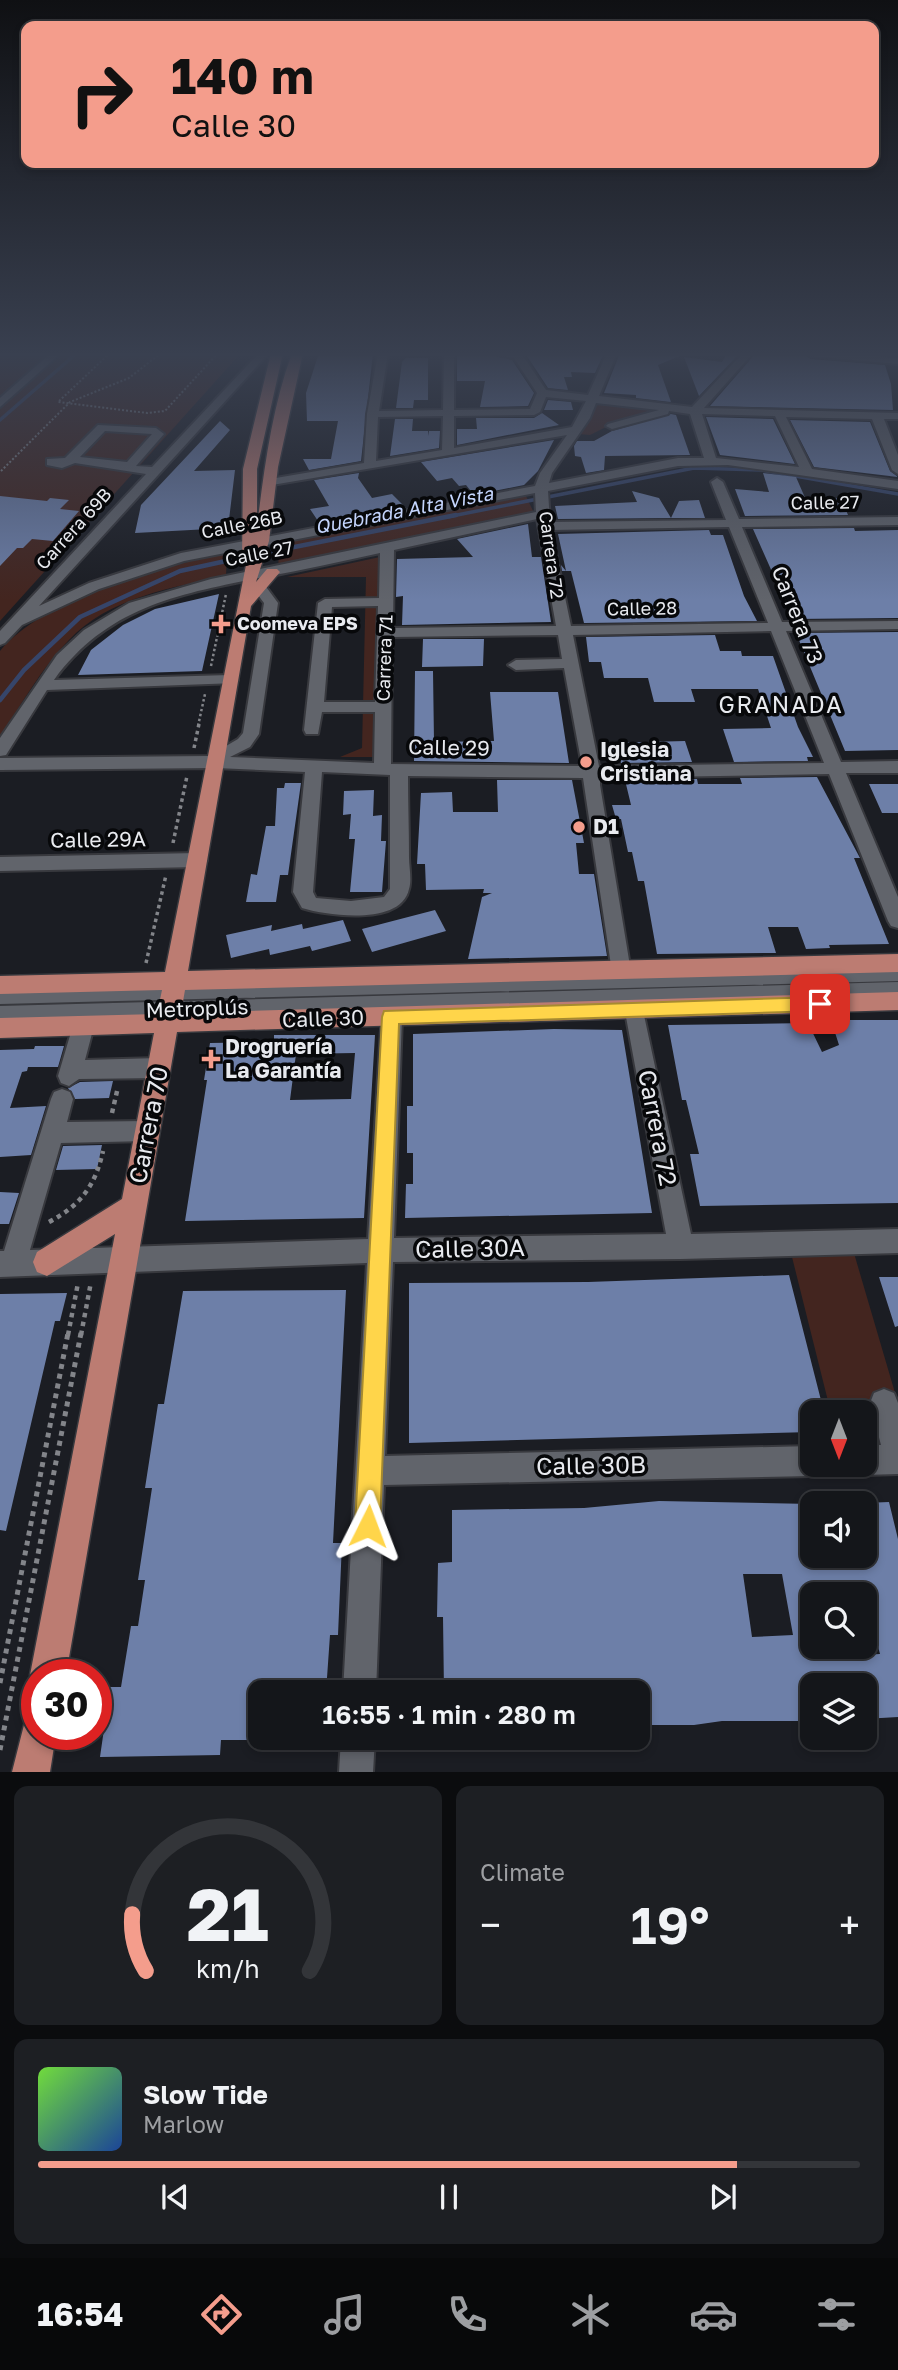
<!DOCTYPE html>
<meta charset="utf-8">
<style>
:root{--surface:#14161a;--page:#1d1f23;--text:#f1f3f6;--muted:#9d9fa2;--line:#333539;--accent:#f49d8c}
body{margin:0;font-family:"Golos Text",sans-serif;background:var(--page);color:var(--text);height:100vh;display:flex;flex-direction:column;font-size:26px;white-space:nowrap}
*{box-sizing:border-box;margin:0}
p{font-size:23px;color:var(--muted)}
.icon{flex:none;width:38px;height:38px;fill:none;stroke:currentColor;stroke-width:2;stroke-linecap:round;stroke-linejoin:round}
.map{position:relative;height:1772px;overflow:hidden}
.panel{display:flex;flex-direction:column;gap:14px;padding:14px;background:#0b0c0e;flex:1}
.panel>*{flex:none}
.hud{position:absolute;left:21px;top:21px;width:858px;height:147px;border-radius:14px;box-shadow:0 4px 10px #0003,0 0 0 2px var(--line);background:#f49d8c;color:#111;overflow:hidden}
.needle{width:46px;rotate:180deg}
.buttons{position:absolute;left:800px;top:1400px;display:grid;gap:14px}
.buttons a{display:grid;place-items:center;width:77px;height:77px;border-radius:14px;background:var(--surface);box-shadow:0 4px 10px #0003,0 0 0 2px var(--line);font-size:35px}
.speed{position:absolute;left:21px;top:1659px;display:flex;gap:14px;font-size:35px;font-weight:700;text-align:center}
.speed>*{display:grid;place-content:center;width:91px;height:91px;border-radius:50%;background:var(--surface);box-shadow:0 4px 10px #0003,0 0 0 2px var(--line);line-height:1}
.speed .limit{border:10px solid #d22;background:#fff;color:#111}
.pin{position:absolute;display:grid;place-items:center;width:60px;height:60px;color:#fff;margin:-30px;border-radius:14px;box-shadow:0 4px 10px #0006}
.me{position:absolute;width:77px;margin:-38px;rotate:3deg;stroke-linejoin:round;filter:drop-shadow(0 0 5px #0008)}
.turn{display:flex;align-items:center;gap:24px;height:147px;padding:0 35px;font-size:32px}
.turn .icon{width:91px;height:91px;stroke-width:2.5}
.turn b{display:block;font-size:49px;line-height:60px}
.big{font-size:52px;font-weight:600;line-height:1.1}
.panel .widget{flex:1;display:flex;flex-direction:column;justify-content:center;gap:10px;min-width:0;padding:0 24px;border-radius:14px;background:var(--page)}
.panel .dial{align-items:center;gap:0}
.dial svg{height:182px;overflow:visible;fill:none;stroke:var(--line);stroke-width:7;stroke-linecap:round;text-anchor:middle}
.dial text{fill:var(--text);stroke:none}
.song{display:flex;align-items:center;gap:21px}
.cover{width:84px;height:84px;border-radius:10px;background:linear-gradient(135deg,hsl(100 70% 55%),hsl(220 70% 35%))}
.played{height:7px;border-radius:4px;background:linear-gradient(90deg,var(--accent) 85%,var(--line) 85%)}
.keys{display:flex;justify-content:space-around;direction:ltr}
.heat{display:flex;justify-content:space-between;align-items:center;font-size:38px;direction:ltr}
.panel .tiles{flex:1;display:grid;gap:14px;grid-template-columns:1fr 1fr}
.widget:last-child{grid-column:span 2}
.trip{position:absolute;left:248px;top:1680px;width:402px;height:70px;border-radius:14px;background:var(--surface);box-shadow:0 4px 10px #0003,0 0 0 2px var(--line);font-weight:600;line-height:70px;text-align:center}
.tab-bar{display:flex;height:112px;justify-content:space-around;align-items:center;background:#08090a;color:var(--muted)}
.tab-bar .icon{width:49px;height:49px}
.tab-bar .selected{color:var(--accent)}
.tab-bar b{font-size:32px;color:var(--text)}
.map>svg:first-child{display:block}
.green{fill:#43251f}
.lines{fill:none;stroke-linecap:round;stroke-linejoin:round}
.stream-far1{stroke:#36456a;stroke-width:3.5}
.stream{stroke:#36456a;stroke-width:4.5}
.building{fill:#6d7fa8;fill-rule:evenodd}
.minor-casing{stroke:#38393e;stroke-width:4}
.major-casing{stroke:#38393e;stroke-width:3}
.path-far4{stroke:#83858a;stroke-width:2;stroke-dasharray:2 2;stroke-linecap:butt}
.path-far3{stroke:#83858a;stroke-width:2.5;stroke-dasharray:2.5 2.5;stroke-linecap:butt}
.path-far2{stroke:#83858a;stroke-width:3.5;stroke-dasharray:3.5 3.5;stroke-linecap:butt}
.path-far1{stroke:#83858a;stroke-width:4.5;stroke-dasharray:4.5 4.5;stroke-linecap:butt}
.path{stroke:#83858a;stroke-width:5;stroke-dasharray:5 5;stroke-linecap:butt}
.minor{fill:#61646b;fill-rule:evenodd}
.major{fill:#bc7c72;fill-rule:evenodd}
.route{fill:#ffd54a;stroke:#a68a30;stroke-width:2}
.poi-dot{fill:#f49d8c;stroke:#07080a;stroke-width:2.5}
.labels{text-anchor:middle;stroke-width:7;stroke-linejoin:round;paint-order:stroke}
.far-street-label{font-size:18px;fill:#e8eaef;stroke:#07080a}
.far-poi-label{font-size:18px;font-weight:bold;fill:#e8eaef;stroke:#07080a;text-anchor:start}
.far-water-label{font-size:19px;font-style:italic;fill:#c4d5fd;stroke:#07080a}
.street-label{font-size:21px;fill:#e8eaef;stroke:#07080a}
.poi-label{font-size:21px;font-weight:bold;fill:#e8eaef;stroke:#07080a;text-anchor:start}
.neighbourhood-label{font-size:23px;letter-spacing:2px;fill:#e8eaef;stroke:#07080a}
.near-street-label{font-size:24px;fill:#e8eaef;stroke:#07080a}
</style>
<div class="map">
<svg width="898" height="1772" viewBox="0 0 898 1772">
<rect width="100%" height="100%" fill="#1b1d23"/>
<path class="green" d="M0 353H241L0 621Z
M598 400 659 410 618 421 590 435 579 434Z
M525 494 534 513 278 567 280 543Z
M227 553 226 576C173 587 108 598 69 640 42 667 22 704 0 736V651C42 599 163 566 227 553Z
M380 557 373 757H340L362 748 366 577H287Z
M582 988 583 995 209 1004 210 997Z
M851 1243 898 1403 829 1405 789 1245Z"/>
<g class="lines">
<path class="stream-far1" d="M0 420 77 353
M447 517 694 468 761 470 898 494"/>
<path class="stream" d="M259 554 456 515
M0 700 24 670 80 617 180 571 249 556"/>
</g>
<path class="building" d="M319 353H373L361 461 309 470 303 459H331L338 421H307L306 393Z
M457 353 495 355 512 360 534 393 528 406 480 407 485 381H457Z
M525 353H604L595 373 571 372 572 377H564L568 390 548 388Z
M620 353H687L658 365 671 402 636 398V395L604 393Z
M727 353H740L699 396 684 357 722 362Z
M756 353 789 356 803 353 810 359 885 365 891 384 893 410 710 406Z
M406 358H428V400H414L413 408H396L402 362Z
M548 400 571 402 573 410H544Z
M542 413 559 425 457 445V429H477L476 418H534Z
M671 414 676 415 690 455 605 456 604 470 586 473 581 457 575 456 574 446 577 441H594L612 431Z
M706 417 773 419 795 464 720 455Z
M395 419H413L412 431H428V436L429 431H440L439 448 390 456Z
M790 420 870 422 890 471 898 477 814 467Z
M220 421 230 430 194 471 235 470 228 528 135 533 141 505Z
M554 440 538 471 524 485 474 495 466 485 459 486 452 478 437 481 421 462Z
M359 473 358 478 372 498 392 494 406 508 320 524 310 509 329 506 314 480Z
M763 473 796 477 806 500 841 498 848 515 745 516 735 489 769 492Z
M632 491 659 498 671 518 558 519 555 506 637 502Z
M0 496 47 501 50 498 69 500 60 509 79 511 53 541 32 539 23 548H17L0 566Z
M699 500 705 518H671L679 501Z
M528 524 532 557H541L551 622 402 625 403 596 396 597 397 559 473 557 457 539Z
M854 528 855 531 898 530V618L793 619 753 529Z
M709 530 711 535H723L744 596 757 621 584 623 571 571H562L561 565 566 571 558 534Z
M219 594 202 671 78 675 91 650 123 625 155 609Z
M898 632V750L845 751 796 633Z
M715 635 720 651H741L742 656H773L798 727 813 757H807L808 761 734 762 723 729 771 728 758 689H691L695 702H654L648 678H604L601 662H589L586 637Z
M423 639H484L483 666 422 667Z
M415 671H433L434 742 494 741 490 692H558L569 763 414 761Z
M685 741 692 762 621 763 620 760H612L608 743Z
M817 777 860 858H854L889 944 829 945 830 948 806 949 798 927H768L776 953 657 954 644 881H638L632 852H628L621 819H616L612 805H631L625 780 697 779 698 784H742L740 778Z
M497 780H572L584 843H576L579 874H594L607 956 468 959 482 897 492 893H483L484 889 426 890 425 864H417L421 793 452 792 453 812H498Z
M285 783H301L288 875H280L276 902H246L251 874 257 875 266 826H275L277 788H284Z
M869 784H898V813H882Z
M374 790 373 816 382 815 381 841H386L382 892H350L355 839H349L351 814 343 815 344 791Z
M435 910 446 931 372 952 362 929Z
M343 920 351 941 312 951 310 946 270 955 269 949 231 958 226 935 272 925 271 931 302 924 303 929Z
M831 1020H898V1203L700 1206 690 1154H699L686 1100H682L668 1025 808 1023 822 1052 839 1045Z
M554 1029 622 1030 652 1213 405 1218 406 1184H413V1153H407V1106H413V1034Z
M274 1035H375L364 1218 185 1221 207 1080H204L210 1043 274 1042ZM355 1053 351 1099 290 1100 296 1054Z
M35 1046H64L58 1067H28L27 1071 22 1072 10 1108 46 1106 31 1155 0 1157V1050L34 1049Z
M113 1081 109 1098 75 1099 68 1088 80 1082Z
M102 1145 97 1169 56 1170 63 1146Z
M0 1192 19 1193 9 1224H0Z
M789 1275 824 1412H812V1432L409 1443V1283L588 1282Z
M879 1277H898V1326L895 1327Z
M346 1290 333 1543H342L338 1635H330L326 1692H261V1740H221L220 1755 100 1757 110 1687H121L131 1626H138L145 1580H138L152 1488H145L158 1404H164L183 1291Z
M67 1293 60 1321H55L6 1531 0 1530V1294Z
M659 1501 812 1504V1556H864V1503L889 1502 898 1539V1717L864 1719V1685H812V1721H722L694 1725H639V1692H444L443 1617H437L438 1563 452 1562V1510L584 1508ZM743 1574H782L793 1635 752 1637ZM812 1594H864L880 1654 840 1656 838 1647H812Z"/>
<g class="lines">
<defs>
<path id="minor" d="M51 353H61L0 407V398Z
M259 353H269L39 606 89 583 181 553 535 486 540 473 567 435 266 486 264 483 270 479 364 463 367 414 378 353H388L379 411 443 410 444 353H454V410L530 409 537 393 514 358 498 355 497 353H521L546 390 588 395 607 353H617L599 396 692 407 743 353H753L704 408 898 413V419H884L898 455V474L892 470 872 419 786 417 812 469 898 481V489L728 465 678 466 548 491 550 522 726 520 711 482 717 478 723 482 739 519 898 517V525L742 527 782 622 898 621V629L786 631 841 762 898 761V773H846L898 897V928L891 926 888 921 829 774 600 778V785L631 972 898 965V981L0 1004V988L612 972 583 778 408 776C408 803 409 830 409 857 409 867 412 880 409 889 401 926 328 916 302 908L293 892 305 772 216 768 0 770V758L209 756 238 739 243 733 264 603 252 587 259 583 264 584 278 603 259 734 250 747 230 757 374 763 375 712H322L318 734H306L304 730 318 603 325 599 379 598 380 553C342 561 303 570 264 577 180 594 108 606 54 680L230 675 236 677 238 680 236 683 47 690 6 755 0 756V738L57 655 84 630 129 603 211 579 536 512 535 493 184 561 99 589 22 625 5 643 0 645V631L146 474 75 463 62 468 47 465V459L65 458 98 425 156 428 164 434 136 466 152 467ZM546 397 586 401 572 427 454 448V416L534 415 540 412ZM596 403 659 410 608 424 606 426 612 429 668 414 669 411 690 414 704 458H678L549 483 552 473 590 418ZM702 414 775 416 799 467 716 458ZM443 416 442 450 376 461 378 417ZM105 431 152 434 127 462 80 457ZM537 519 556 626 393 628 394 550ZM729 527 768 623 571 626 551 530ZM378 606 375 702H324L332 607ZM771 631 824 763 599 766 573 635ZM558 635 562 659 516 660 508 665 516 670 564 668 582 766 391 764 392 637ZM322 772 390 775V889L384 897 351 901 316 898 313 892Z
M805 353H838L898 358V364L810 356Z
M198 853 205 855 207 860 205 865 198 867 0 871V857Z
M898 982V998L642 1006 691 1234 898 1229V1253L681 1259 393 1262 385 1456 812 1446V1465H825L822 1471 812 1476 384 1485 376 1692H343L367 1263 0 1277V1251H4L51 1099 54 1092 62 1089 70 1092 73 1099 67 1122 147 1121 155 1124 159 1131 155 1138 147 1141 61 1143 30 1250 368 1239 382 1013 91 1021 94 1026 85 1060 159 1058 167 1061 170 1068 167 1075 159 1078 79 1079 69 1086 61 1083 58 1076 74 1022 0 1024V1006ZM624 1006 666 1234 394 1238 402 1017 399 1012Z
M884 1389 894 1393 898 1403V1474L864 1475 854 1470 851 1465H864V1445H881L870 1403 874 1393Z
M341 1738H375L373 1772H339Z"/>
<path id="major" d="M271 353H283L257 469V527C264 469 272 408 292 353H303L278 467 269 541 256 582 267 569H277L280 572 251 606 188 971 898 954V972L185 990 181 1013 898 992V1010L177 1032 66 1675H37V1688L30 1675 115 1234 47 1276 37 1272 33 1262 37 1252 122 1199 154 1033 0 1038V1018L157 1014 162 990 0 994V976L165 972 246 565 242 561 243 469Z
M37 1716V1734H56L50 1772H12L25 1721Z"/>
</defs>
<use href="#minor" class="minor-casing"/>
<use href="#major" class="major-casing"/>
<path class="path-far4" d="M110 353 58 402 147 413 165 411 218 353
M1 471 70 402 129 378 161 353"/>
<path class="path-far3" d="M211 666 226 594
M198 726 205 694"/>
<path class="path-far2" d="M194 748 199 724
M173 843 187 776
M146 963 166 875"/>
<path class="path-far1" d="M112 1113 118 1087
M49 1222C81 1205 95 1186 103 1151
M68 1335 78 1283
M81 1335 91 1282"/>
<path class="path" d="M0 1683 68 1333
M0 1750 81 1333"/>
<use href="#minor" class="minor"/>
<use href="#major" class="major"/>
</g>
<linearGradient id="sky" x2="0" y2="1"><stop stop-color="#0f1013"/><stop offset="0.59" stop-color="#394050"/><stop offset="1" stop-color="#394050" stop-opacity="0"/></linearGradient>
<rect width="898" height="601" fill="url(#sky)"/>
<path class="route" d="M820 997 826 999 829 1004 826 1009 820 1011 399 1024 380 1526 377 1535 368 1539 359 1535 355 1526 382 1017 384 1011Z"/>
<g class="poi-dot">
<path d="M217.5 613.5h7v7h7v7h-7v7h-7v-7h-7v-7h7z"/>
<circle cx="586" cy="762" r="7"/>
<circle cx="579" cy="827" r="7"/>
<path d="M207.5 1048.5h7v7h7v7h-7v7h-7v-7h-7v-7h7z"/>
</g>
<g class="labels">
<g class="far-street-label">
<text transform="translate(825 503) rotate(-1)" y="6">Calle 27</text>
<text transform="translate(242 525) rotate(-11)" y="6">Calle 26B</text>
<text transform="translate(74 529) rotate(-48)" y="6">Carrera 69B</text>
<text transform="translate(259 554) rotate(-11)" y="6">Calle 27</text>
<text transform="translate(551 555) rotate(82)" y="6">Carrera 72</text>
<text transform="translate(642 609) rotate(-1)" y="6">Calle 28</text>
<text transform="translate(385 658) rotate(-88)" y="6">Carrera 71</text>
</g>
<g class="far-poi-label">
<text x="237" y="630">Coomeva EPS</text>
</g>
<g class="far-water-label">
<text transform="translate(404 510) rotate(-11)" y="7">Quebrada Alta Vista</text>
</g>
<g class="street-label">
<text transform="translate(797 615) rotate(68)" y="7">Carrera 73</text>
<text transform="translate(449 748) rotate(1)" y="7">Calle 29</text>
<text transform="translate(98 840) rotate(-1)" y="7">Calle 29A</text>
<text transform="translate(197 1009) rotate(-2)" y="7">Metroplús</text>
<text transform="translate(323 1019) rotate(-2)" y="7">Calle 30</text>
</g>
<g class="poi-label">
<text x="600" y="757">Iglesia<tspan x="600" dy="24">Cristiana</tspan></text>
<text x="593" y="834">D1</text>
<text x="225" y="1054">Drogruería<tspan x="225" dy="24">La Garantía</tspan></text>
</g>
<g class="neighbourhood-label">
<text x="781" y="713">GRANADA</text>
</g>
<g class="near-street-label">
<text transform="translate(149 1125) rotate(-79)" y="8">Carrera 70</text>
<text transform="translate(657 1128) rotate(79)" y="8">Carrera 72</text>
<text transform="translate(470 1249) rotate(-1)" y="8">Calle 30A</text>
<text transform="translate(591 1466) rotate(-1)" y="8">Calle 30B</text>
</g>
</g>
</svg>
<div class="buttons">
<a><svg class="needle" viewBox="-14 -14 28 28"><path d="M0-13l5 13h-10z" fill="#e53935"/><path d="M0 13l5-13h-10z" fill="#9d9fa2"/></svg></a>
<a><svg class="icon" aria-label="sound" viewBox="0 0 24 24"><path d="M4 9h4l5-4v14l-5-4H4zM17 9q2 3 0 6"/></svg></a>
<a><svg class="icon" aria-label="search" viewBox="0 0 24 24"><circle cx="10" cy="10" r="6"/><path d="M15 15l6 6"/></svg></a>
<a><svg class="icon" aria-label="layers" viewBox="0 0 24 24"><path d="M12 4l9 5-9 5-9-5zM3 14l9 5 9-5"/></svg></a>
</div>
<div class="speed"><div class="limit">30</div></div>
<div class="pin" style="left:820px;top:1004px;background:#d93025"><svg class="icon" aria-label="arrive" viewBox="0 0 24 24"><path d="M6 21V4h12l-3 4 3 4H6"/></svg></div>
<svg class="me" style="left:368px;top:1526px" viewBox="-20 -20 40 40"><path d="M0-17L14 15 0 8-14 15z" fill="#ffd54a" stroke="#fff" stroke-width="4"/></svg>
<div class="trip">16:55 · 1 min · 280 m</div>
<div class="hud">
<div class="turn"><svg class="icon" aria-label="right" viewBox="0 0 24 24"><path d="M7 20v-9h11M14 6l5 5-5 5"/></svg><div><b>140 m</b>Calle 30</div></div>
</div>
</div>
<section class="panel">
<div class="tiles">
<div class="widget dial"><svg viewBox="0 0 100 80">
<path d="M14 69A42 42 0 1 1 86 69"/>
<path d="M14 69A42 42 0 0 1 8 44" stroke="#f49d8c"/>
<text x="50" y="56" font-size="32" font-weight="700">21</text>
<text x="50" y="72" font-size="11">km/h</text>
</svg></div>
<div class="widget"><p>Climate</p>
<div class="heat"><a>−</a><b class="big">19°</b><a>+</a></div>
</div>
<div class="widget">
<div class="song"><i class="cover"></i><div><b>Slow Tide</b><p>Marlow</p></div></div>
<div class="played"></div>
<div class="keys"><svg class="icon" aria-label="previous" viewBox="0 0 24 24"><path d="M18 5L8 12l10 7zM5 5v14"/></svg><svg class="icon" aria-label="pause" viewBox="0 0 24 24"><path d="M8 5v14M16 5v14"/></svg><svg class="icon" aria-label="next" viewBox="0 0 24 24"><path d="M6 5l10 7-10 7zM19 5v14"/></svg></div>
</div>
</div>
</section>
<nav class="tab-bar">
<b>16:54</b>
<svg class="icon selected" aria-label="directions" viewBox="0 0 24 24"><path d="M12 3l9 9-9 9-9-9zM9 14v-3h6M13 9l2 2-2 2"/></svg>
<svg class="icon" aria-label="music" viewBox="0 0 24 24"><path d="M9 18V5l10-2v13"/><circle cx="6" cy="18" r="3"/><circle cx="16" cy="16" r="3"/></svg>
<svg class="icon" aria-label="phone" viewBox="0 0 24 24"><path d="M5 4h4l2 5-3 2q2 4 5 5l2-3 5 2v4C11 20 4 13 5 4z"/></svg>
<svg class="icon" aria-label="climate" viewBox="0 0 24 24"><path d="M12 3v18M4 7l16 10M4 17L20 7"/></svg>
<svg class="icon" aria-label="car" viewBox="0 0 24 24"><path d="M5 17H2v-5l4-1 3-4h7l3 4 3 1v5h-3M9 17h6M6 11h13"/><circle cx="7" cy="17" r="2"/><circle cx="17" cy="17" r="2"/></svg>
<svg class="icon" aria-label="filters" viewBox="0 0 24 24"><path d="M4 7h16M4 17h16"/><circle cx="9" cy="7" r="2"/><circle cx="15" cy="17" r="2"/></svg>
</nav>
